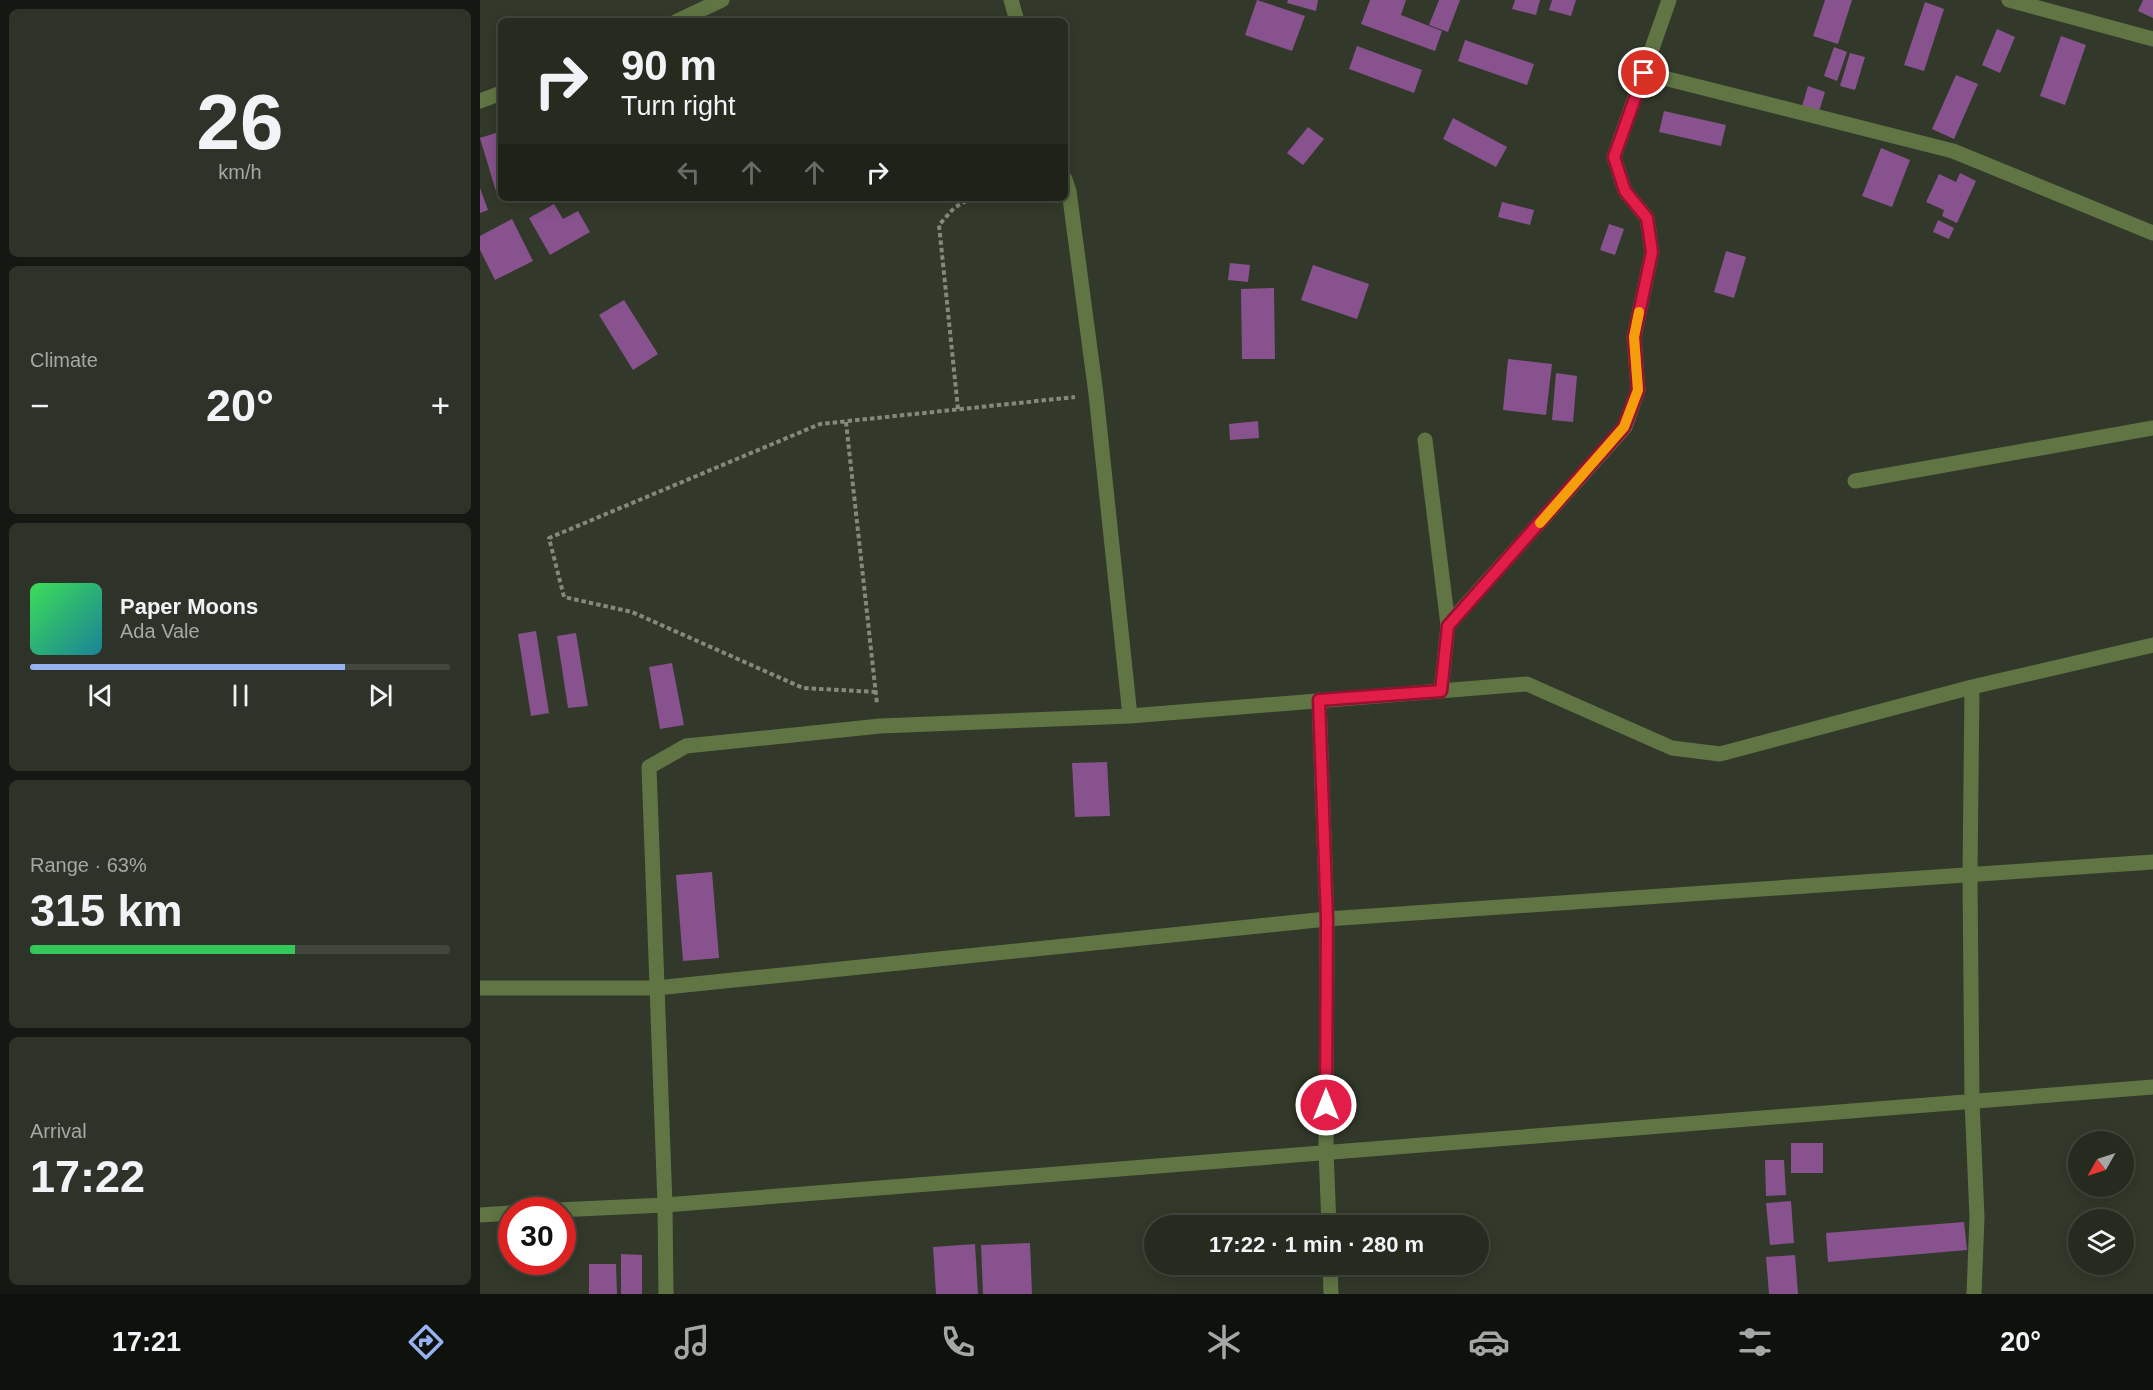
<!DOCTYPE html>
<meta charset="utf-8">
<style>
:root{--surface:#262b20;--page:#2e3329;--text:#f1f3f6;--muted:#a4a7a5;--line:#42473e;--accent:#95b2f1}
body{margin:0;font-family:Arial,sans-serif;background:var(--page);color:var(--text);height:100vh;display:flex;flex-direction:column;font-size:22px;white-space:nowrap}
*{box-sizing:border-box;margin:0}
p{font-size:20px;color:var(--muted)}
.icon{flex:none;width:33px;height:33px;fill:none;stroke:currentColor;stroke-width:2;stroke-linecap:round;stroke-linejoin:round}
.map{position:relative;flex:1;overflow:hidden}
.drawer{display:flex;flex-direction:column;gap:9px;padding:9px;background:#151812;width:480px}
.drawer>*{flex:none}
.top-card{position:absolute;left:18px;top:18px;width:570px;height:183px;border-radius:9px;box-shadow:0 3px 15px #0003,0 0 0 2px var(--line);background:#262b20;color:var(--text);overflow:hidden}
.needle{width:39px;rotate:231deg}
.controls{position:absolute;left:1588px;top:1131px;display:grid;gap:12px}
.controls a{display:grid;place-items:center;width:66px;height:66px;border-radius:50%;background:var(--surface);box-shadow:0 3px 15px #0003,0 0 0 2px var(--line);font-size:30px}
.speed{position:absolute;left:18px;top:1197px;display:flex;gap:12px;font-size:30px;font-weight:700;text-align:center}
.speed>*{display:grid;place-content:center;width:78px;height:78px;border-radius:50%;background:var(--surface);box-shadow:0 3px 15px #0003,0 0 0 2px var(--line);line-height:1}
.speed .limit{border:9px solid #d22;background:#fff;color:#111}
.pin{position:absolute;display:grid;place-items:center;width:51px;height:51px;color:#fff;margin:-26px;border:3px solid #fff;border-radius:50%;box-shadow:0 2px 6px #0007}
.me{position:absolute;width:66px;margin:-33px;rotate:0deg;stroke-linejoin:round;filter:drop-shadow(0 0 4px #0008)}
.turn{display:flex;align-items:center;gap:21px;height:126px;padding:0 24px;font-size:27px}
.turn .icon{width:78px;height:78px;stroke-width:2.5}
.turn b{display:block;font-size:42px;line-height:51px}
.lanes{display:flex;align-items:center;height:57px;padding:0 24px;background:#0003;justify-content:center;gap:30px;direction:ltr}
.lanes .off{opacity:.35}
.big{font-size:45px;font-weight:700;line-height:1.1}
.drawer .widget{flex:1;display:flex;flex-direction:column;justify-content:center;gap:9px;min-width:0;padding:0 21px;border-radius:9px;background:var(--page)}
.drawer .dial{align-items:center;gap:0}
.dial b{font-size:78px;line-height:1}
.song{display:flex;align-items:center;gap:18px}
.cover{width:72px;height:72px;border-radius:9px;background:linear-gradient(135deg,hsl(130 70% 55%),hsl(190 70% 35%))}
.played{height:6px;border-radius:3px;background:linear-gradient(90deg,var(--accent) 75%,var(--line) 75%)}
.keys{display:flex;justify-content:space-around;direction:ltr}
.heat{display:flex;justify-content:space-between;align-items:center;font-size:33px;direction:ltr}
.charge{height:9px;border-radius:4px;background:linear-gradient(90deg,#34c759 63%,var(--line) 0)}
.trip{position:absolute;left:664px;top:1215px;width:345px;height:60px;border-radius:30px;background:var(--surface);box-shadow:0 3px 15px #0003,0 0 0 2px var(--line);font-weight:700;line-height:60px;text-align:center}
.tabs{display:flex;height:96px;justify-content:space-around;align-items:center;background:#0f110d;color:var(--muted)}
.tabs .icon{width:42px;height:42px}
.tabs .on{color:var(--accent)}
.tabs b{font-size:27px;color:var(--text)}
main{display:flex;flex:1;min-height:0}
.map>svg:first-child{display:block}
.building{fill:#87528d}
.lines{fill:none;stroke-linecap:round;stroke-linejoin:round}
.path{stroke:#83897c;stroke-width:4;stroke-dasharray:4.5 3;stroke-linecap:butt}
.minor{stroke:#607543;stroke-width:15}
.route-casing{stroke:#92132f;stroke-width:15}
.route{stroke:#e11d48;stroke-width:10}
.slow{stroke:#f59e0b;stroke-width:10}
</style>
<main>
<section class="drawer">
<div class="widget dial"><b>26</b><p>km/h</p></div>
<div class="widget"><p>Climate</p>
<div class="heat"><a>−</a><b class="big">20°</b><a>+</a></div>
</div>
<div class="widget">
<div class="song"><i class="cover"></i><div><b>Paper Moons</b><p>Ada Vale</p></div></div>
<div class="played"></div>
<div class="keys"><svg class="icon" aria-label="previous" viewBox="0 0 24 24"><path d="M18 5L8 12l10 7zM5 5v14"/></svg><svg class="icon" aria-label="pause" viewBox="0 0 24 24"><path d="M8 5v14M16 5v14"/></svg><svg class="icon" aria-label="next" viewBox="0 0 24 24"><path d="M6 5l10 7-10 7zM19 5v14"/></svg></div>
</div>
<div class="widget"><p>Range · 63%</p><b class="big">315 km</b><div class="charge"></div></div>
<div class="widget"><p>Arrival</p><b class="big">17:22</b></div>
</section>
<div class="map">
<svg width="1673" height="1294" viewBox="0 0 1673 1294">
<rect width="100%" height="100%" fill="#32392a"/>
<path class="building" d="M777 0 825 16 812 51 765 35Z
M808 0H838L836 11 807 3Z
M890 0H926L921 15 962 31 955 51 881 24Z
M959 0H980L968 32 949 25Z
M1035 0H1060L1056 15 1032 9Z
M1072 0H1096L1091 16 1069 10Z
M1345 0H1372L1358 44 1333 36Z
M1663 0H1673V18L1658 11Z
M1445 2 1464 9 1444 71 1424 65Z
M1517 29 1535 37 1520 73 1502 65Z
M1581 36 1606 45 1585 105 1560 96Z
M985 40 1054 64 1047 85 978 61Z
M877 46 942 70 934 93 869 69Z
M1354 47 1367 52 1357 81 1344 76Z
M1370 53 1385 57 1375 90 1360 86Z
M1476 75 1498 84 1474 139 1452 129Z
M1328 86 1345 92 1337 118 1320 113Z
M1184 111 1246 125 1241 146 1179 132Z
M973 118 1027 147 1016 167 963 139Z
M828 127 844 139 823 165 807 153Z
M19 132 21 139V197L18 198 0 138Z
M1401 148 1430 160 1412 207 1382 196Z
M1480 173 1496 181 1477 223 1462 216 1464 210 1446 202 1459 174 1476 182Z
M0 188 8 210 0 213Z
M1022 202 1054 210 1050 225 1018 217Z
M74 204 83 219 98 211 110 232 70 255 49 218Z
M32 219 53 261 15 280 0 250V236Z
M1458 220 1474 228 1469 239 1453 232Z
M1129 224 1144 229 1135 255 1120 250Z
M1246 251 1266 257 1254 298 1234 292Z
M750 263 770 265 768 282 748 280Z
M833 265 889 284 877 319 821 300Z
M794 288 795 359H762L761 289Z
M144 300 178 354 153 370 119 315Z
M1028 359 1072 364 1066 415 1023 410Z
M1076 373 1097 376 1093 422 1072 420Z
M778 421 779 438 750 440 749 424Z
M56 631 69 713 51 716 38 634Z
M96 633 108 706 88 708 77 636Z
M192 663 204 725 180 729 169 667Z
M627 762 630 816 595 817 592 763Z
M232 872 239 958 203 961 196 875Z
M1311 1143H1343V1173H1311Z
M1285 1160H1304L1306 1195 1286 1196Z
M1311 1201 1314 1243 1290 1245 1286 1203Z
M1484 1222 1487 1250 1348 1262 1346 1233Z
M550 1243 552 1294H503L501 1245Z
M495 1244 498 1294H456L453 1247Z
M141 1254 162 1255V1294H141Z
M1315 1255 1318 1294H1289L1286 1257Z
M109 1264H136L137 1294H109Z"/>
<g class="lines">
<path class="path" d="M478 409 459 225 474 208 491 198
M366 422 397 704
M396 692 323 688 152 612 84 597 69 538 340 424 595 397"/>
<path class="minor" d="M531 0 537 21
M1529 0 1673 39
M197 21 242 0
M1164 73 1473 151 1673 233
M0 101 21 93
M585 179 589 191 616 394 650 716
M945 440 968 625
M1375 481 1673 428
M1492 687 1490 875 1492 1101 1497 1217 1494 1294
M961 691 968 625 1145 427 1158 390 1154 337 1172 252 1167 218 1145 191 1134 157 1189 0
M839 700 847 919 846 1151 849 1226
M0 988H176L847 919 1673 862
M77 1210 185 1205 1673 1087
M0 1215 32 1213
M850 1264 851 1294
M186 1294 185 1205 169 767 206 746 400 726 650 716 1047 684 1192 748 1240 754 1492 687 1673 645"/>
</g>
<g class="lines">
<defs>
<path id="route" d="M846 1105 847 919 839 700 961 691 968 626 1144 427 1158 390 1154 337 1172 252 1167 218 1145 191 1134 157 1164 73"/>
</defs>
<use href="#route" class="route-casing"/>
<use href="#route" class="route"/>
<path class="slow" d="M1060 523 1144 427 1158 390 1154 337 1159 312"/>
</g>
</svg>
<div class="controls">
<a><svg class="needle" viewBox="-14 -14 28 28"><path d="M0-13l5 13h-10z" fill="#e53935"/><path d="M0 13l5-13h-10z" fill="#a4a7a5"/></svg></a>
<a><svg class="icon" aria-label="layers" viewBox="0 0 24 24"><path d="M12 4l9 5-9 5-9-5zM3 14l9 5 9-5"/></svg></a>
</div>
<div class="speed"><div class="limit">30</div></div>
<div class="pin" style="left:1164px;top:73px;background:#d93025"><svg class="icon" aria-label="arrive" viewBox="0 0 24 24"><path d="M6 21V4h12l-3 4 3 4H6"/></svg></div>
<svg class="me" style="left:846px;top:1105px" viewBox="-20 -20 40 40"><circle r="17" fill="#e11d48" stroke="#fff" stroke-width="3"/><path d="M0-11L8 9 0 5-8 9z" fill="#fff"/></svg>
<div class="trip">17:22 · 1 min · 280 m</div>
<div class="top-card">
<div class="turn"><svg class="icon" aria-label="right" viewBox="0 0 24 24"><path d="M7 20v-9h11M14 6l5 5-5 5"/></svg><div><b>90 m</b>Turn right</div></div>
<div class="lanes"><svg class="icon off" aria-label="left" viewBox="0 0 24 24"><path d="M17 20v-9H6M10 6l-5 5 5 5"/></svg><svg class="icon off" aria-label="ahead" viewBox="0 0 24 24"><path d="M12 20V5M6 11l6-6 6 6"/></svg><svg class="icon off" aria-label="ahead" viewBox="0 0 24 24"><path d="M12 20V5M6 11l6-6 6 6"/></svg><svg class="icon" aria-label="right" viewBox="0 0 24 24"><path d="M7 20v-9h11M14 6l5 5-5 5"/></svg></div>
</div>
</div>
</main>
<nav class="tabs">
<b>17:21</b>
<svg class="icon on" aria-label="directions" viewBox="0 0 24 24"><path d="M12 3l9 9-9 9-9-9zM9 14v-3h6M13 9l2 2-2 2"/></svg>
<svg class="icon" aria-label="music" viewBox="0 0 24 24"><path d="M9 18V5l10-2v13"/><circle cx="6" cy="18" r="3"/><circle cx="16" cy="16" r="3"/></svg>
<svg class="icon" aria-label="phone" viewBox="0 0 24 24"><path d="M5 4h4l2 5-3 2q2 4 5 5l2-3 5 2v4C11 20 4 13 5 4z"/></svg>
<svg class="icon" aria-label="climate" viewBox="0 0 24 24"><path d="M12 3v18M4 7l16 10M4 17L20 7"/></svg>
<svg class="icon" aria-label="car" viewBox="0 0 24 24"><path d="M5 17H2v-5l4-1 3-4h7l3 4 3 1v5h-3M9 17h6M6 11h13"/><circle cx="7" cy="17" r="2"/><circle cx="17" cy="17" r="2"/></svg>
<svg class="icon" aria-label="filters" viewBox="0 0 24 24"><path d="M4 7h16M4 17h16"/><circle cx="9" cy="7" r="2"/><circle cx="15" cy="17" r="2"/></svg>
<b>20°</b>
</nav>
